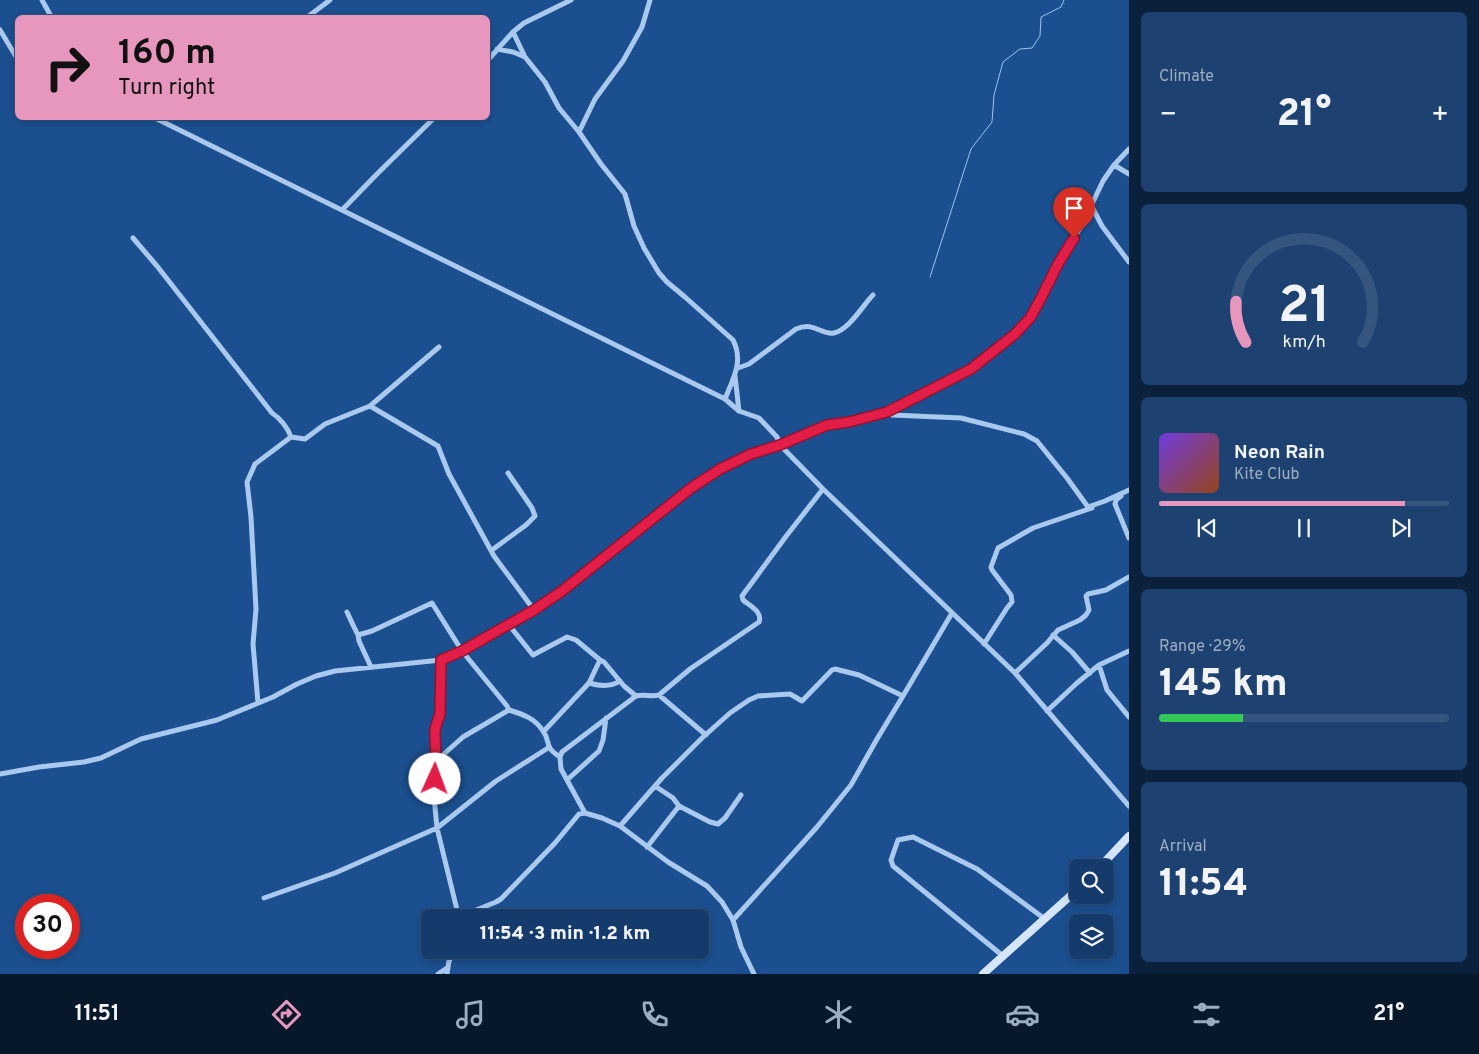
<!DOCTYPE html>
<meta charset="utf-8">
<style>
:root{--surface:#143b6b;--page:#1d4271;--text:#f1f3f6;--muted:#9dadc1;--line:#33557e;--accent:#e797bd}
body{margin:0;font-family:Overpass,sans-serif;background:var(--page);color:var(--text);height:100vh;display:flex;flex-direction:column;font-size:19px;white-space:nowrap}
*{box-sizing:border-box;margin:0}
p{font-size:16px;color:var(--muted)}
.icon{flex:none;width:28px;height:28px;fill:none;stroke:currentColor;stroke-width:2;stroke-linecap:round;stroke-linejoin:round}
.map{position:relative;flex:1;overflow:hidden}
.details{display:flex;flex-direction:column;gap:12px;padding:12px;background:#0b203b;width:350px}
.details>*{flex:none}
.hud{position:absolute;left:15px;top:15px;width:475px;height:105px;border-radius:8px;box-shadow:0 2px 8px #0003,0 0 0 1px var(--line);background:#e797bd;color:#111;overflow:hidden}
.controls{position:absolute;left:1069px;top:859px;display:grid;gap:10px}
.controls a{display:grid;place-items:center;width:45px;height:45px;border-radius:8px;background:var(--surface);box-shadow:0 2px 8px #0003,0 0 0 1px var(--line);font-size:25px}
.speed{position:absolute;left:15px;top:894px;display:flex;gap:10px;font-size:25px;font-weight:700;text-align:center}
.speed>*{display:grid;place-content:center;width:65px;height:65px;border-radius:50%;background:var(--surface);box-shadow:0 2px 8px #0003,0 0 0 1px var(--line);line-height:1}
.speed .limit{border:8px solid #d22;background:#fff;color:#111}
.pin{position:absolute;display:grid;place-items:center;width:42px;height:42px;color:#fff;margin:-51px -21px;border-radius:50% 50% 50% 0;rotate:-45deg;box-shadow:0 0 5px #0007}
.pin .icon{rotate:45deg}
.me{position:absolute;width:55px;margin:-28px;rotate:2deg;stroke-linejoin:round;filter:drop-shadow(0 0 4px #0008)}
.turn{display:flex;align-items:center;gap:18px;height:105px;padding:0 20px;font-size:22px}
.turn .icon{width:65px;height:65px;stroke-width:2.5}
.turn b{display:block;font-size:35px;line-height:42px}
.big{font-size:38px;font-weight:800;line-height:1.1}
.details .card{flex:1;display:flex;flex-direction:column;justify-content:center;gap:8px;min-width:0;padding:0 18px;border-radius:8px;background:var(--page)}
.details .dial{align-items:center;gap:0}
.dial svg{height:130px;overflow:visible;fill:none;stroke:var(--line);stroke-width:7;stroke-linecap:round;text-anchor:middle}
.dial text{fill:var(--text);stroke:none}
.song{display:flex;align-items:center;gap:15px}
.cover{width:60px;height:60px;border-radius:8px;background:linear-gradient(135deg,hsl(260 70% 55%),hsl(20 70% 35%))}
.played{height:5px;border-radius:2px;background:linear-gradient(90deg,var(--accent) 85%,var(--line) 85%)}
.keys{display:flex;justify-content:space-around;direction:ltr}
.heat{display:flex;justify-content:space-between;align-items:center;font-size:28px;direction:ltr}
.charge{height:8px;border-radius:4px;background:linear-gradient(90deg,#34c759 29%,var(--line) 0)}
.trip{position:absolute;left:421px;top:909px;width:288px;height:50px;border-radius:8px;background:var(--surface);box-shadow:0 2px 8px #0003,0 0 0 1px var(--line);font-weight:800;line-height:50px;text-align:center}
.tab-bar{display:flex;height:80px;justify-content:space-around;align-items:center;background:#08182b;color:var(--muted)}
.tab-bar .icon{width:35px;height:35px}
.tab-bar .active{color:var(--accent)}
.tab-bar b{font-size:22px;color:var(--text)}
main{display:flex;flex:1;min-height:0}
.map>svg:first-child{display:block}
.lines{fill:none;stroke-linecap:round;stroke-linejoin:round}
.stream{stroke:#9cc4f0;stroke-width:1}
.street{stroke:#a9c9ee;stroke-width:5}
.secondary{stroke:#d6e6fa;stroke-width:8}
.route-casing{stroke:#92132f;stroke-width:12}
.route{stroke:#e11d48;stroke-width:9}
</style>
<main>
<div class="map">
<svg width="1129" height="974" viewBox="0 0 1129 974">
<rect width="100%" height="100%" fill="#1b4f8f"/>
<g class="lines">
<path class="stream" d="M930 277 971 149 992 122 994 95 1003 62 1020 49 1032 48 1040 36 1041 17 1061 7 1064 0"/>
<path class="street" d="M42 0 52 18
M306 18 330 0
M0 30 18 60
M513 32 525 57 545 82 559 108 579 132 601 164 625 194 634 226 644 248 659 273 667 282 685 297 733 340C744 361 733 379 725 399
M497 49 513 52 525 57
M488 60 513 32 524 23 571 0
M155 118 725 399 739 411 759 418 777 437 780 445 823 489 1015 673 1129 806
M579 132 595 99 623 61 642 27 650 0
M1114 165 1129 174
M1091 205 1102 226 1129 262
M342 210 378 173 434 118
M133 238 157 266 272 413C280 418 288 428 291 437
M738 368 749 364 796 329C815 321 820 335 834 333 849 330 863 305 873 295
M735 376 739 411
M370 406 438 446 449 474 494 556 534 610
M887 412 892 415 961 418 1024 434 1037 441 1067 478 1088 507 1105 501 1129 490
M1121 496 1116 500 1115 504 1129 538
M492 550 526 525 535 516 532 508 508 473
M347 612 353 625 358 635 359 641 371 667
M509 625 533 655 567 637 576 640 600 660 604 662 624 686 636 696
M358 635 372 631 432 603 462 651 507 706 509 710C522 714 535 718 543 731 552 743 542 745 560 757
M1053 635 1072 652 1090 673
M984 644 1007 608 1012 602 1011 595 992 570 991 567 998 548 1033 528 1092 508
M441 660 440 714 435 729 436 761 434 797 437 828 459 918
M1099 665 1107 690 1129 717
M1015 673 1047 643 1058 630 1080 620 1086 615 1089 610 1086 596 1088 594 1106 590 1129 577
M589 683C599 686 611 687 620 681
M659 695 706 735
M258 703 253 644 256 609 251 517 247 482 255 464 291 437 305 439 325 424 370 406 439 347
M1047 711 1077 683 1099 665 1129 651
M544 731 589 683 600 660
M436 761 463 737 509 710
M0 774 39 767 84 762 101 758 141 739 217 720 273 697 297 684 316 676 335 671 441 660 462 651 502 629 534 610 562 591 691 488 720 469 751 454 780 445 827 425 849 422 887 412 971 369 1015 334 1030 318 1040 300 1058 264 1082 225 1103 181 1114 165 1129 149
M567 780 599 751 603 740 606 718
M655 786 673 798 679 806 710 822 718 824 725 818 741 795
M585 813 561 769 560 757 562 752 636 696C644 694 651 697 659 695L690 669 759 622C763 612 750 606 743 600L742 596 787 535 823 489
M620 826 662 778 702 738 730 713 749 700 758 696 790 694 802 701 832 670 835 669 859 675 903 696
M647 847 679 806
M264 898 335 873 437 828 496 781 548 748
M459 917 496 902 501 899 555 843 579 814 585 813 602 818 620 826 668 862 707 886 722 902 733 920 741 947 754 974
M733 920 817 827 851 785 877 739 903 696 952 613
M1003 956 893 866 891 860 898 840 913 837 977 869 1045 919
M438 974 447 968
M447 974 449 961 456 950"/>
<path class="secondary" d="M1099 868 1129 836
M983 974 1078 889"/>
</g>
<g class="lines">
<defs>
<path id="route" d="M435 779 436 761 435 736V729L440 714 441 660 462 651 534 610 562 591 691 488 720 469 751 454 780 445 827 425 849 422 887 412 971 369 1015 334 1030 318 1040 300 1058 264 1074 238"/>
</defs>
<use href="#route" class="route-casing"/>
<use href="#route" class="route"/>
</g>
</svg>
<div class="controls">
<a><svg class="icon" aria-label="search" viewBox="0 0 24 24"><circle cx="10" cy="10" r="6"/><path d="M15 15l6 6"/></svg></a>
<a><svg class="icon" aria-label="layers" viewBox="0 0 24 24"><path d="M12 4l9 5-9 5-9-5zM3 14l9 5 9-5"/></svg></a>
</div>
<div class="speed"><div class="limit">30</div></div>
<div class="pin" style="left:1074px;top:238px;background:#d93025"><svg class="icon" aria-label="arrive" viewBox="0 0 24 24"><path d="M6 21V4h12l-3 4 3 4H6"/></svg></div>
<svg class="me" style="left:435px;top:779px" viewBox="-20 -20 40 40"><circle r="19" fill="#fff"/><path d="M0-13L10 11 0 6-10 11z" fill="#e11d48"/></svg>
<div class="trip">11:54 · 3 min · 1.2 km</div>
<div class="hud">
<div class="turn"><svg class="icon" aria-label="right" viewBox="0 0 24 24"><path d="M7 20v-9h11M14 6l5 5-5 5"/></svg><div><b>160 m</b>Turn right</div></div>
</div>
</div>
<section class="details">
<div class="card"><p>Climate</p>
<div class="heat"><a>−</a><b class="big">21°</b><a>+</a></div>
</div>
<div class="card dial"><svg viewBox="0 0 100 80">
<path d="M14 69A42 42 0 1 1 86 69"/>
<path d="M14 69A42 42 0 0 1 8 44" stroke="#e797bd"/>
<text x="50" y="56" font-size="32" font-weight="700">21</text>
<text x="50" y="72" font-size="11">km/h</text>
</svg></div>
<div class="card">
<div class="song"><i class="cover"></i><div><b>Neon Rain</b><p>Kite Club</p></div></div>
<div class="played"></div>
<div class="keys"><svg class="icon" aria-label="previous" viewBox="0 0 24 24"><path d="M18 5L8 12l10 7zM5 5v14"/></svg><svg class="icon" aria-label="pause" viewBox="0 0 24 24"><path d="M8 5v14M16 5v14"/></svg><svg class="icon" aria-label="next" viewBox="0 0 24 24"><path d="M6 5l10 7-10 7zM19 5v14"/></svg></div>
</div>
<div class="card"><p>Range · 29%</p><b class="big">145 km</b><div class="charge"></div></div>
<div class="card"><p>Arrival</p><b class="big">11:54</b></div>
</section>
</main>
<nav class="tab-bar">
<b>11:51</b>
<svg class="icon active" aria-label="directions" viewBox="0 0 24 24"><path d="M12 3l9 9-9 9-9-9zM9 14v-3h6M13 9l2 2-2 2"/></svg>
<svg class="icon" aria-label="music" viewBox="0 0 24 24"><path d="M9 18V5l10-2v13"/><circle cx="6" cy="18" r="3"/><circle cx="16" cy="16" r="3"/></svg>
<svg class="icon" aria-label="phone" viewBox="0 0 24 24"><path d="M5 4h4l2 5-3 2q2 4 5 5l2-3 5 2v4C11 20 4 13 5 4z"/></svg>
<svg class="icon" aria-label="climate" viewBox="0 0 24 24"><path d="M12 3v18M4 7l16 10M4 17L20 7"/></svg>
<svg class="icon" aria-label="car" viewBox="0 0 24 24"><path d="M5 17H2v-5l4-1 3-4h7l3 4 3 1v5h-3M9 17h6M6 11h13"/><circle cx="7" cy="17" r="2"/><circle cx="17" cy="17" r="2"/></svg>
<svg class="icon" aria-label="filters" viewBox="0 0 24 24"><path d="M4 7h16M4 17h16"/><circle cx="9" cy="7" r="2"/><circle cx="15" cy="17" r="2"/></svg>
<b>21°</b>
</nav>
